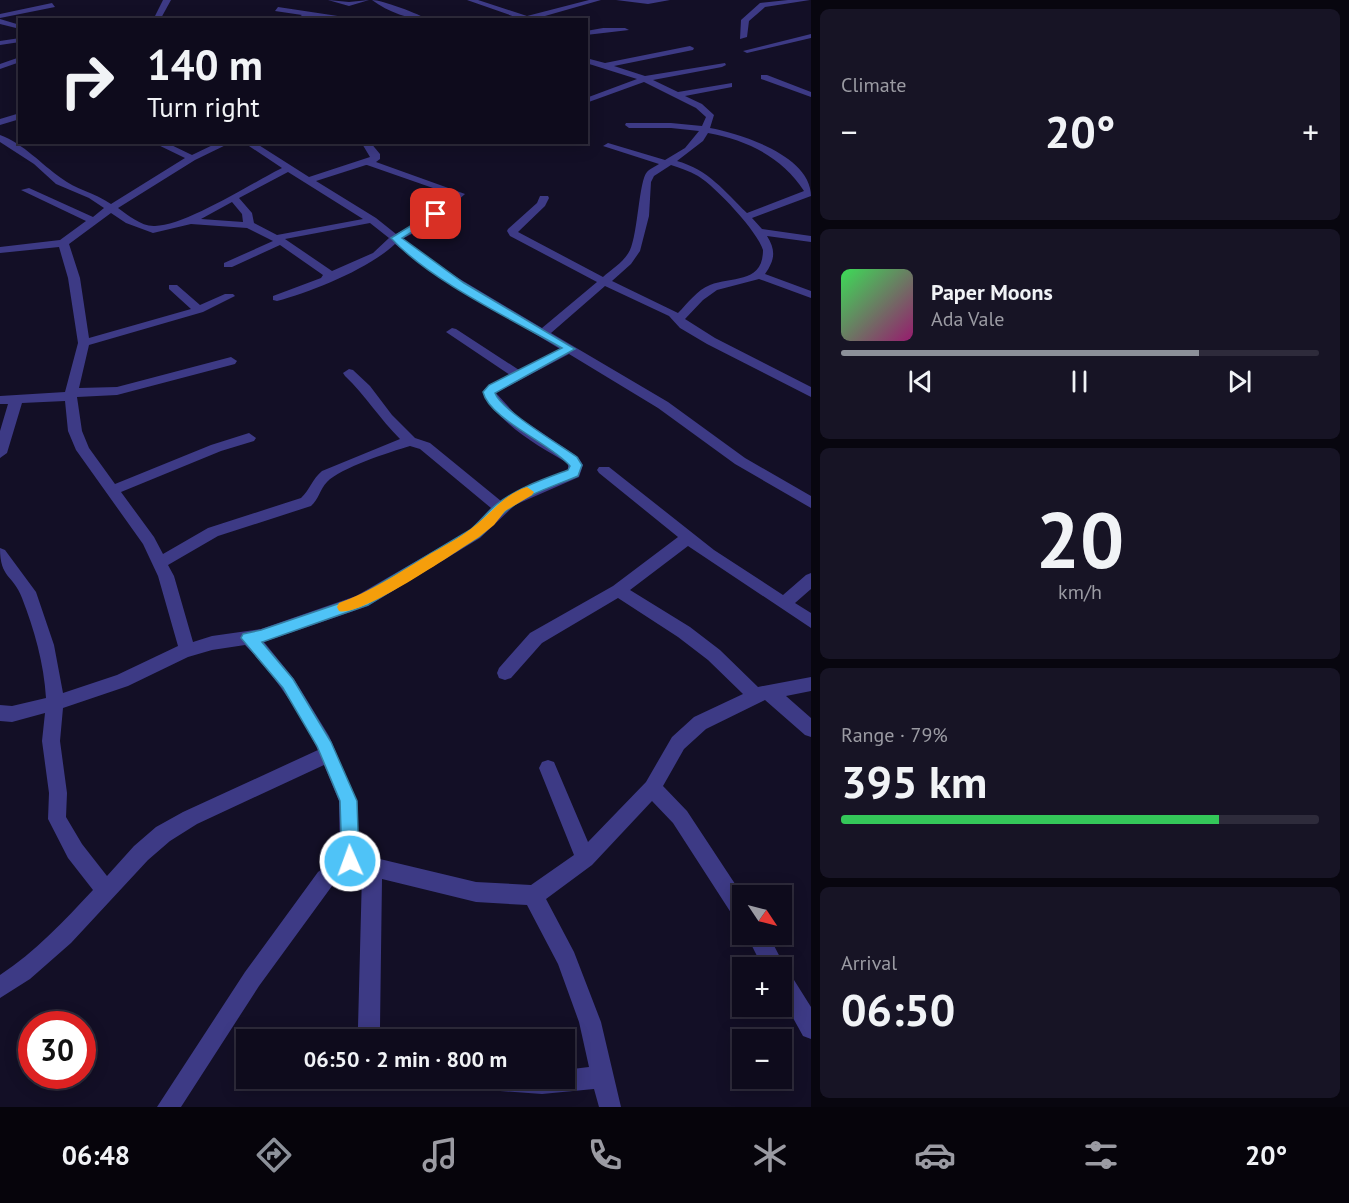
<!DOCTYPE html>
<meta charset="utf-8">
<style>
:root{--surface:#0e0b1c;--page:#171425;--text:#f1f3f6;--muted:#9b9ba3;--line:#2e2b3b;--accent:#8c9099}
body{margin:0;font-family:"PT Sans",sans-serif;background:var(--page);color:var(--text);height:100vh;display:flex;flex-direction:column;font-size:22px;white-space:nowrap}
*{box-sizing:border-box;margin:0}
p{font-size:20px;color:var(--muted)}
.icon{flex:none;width:33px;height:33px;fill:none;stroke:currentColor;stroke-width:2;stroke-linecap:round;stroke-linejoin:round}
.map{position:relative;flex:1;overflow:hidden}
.details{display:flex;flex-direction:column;gap:9px;padding:9px;background:#08060f;width:538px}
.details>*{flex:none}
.banner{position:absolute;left:18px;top:18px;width:570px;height:126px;border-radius:0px;box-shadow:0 3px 15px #0003,0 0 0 2px var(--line);background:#0e0b1c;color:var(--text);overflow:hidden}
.needle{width:39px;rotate:125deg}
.fabs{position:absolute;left:732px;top:885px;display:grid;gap:12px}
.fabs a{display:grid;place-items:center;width:60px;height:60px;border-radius:0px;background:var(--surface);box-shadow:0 3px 15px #0003,0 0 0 2px var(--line);font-size:30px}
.speed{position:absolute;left:18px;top:1011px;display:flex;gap:12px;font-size:30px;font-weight:700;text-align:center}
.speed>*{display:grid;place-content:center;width:78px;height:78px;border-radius:50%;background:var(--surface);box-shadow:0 3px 15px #0003,0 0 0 2px var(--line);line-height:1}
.speed .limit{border:9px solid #d22;background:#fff;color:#111}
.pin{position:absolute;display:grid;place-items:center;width:51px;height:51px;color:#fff;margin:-26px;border-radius:12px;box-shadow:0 3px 9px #0006}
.me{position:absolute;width:66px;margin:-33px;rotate:358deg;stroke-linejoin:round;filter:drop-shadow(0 0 4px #0008)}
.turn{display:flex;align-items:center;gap:21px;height:126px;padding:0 30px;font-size:27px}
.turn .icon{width:78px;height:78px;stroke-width:2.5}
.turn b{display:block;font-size:42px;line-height:51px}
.big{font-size:45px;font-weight:700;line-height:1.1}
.details .widget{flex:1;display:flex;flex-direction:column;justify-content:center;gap:9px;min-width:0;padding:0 21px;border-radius:9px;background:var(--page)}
.details .dial{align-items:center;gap:0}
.dial b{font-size:78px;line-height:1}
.song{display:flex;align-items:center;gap:18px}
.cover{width:72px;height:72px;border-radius:9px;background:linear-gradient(135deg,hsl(130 70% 55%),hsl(320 70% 35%))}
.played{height:6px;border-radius:3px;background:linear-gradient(90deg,var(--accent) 75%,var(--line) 75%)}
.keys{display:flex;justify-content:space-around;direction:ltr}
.heat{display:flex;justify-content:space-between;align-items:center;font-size:33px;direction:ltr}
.charge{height:9px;border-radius:4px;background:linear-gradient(90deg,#34c759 79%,var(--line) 0)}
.trip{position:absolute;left:236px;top:1029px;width:339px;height:60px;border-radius:0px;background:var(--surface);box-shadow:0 3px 15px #0003,0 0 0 2px var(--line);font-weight:700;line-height:60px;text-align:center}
.tabs{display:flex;height:96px;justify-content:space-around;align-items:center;background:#06040b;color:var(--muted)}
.tabs .icon{width:42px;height:42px}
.tabs .selected{color:var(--accent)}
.tabs b{font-size:27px;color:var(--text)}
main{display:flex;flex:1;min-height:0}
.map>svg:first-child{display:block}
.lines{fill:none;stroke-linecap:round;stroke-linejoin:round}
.minor{fill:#3d3a85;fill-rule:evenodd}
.route{fill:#4fc3f7;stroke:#337fa1;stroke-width:1.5}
.slow{fill:#f59e0b}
</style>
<main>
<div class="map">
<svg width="811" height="1107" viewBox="0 0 811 1107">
<rect width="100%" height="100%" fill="#130f26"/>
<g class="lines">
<path class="minor" d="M163 0H171L160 20H153Z
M328 0 349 2 369 0 349 6Z
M372 0C382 0 419 14 429 20 410 20 388 12 372 0Z
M467 0H478L527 16 589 0H601L531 20H524Z
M616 0H670L648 4Z
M788 0H810L765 7 749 21 747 37 740 39 741 20 760 3Z
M52 3 55 7 0 18V14Z
M278 7 351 18 354 20 311 16 304 20H294L302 15 275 11Z
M0 19 20 25V29L0 24Z
M603 28H625L629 30 586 35V31Z
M811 34V38L747 53 743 51Z
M20 38V42L0 45V41Z
M690 46 694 48 693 50 614 66 645 76 725 63 726 65 722 67 653 80 678 92 732 83V87L685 96 702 104 714 115 710 128C742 134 811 156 811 196L752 218 762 229 811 236V242L767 236C776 250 775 260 765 274L811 291V298L759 279 717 290 703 300 685 319 715 338 811 387V397L707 344 680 328 669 316 605 286 551 333 668 402 745 458 811 496V508L735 464 658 408 569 354 496 393 517 416 578 457 583 465 579 477 515 505 480 538 368 606 264 642 294 679 329 736 357 801 359 854 476 882 531 885 574 855 539 768 542 762 548 760 554 762 588 842 646 782 672 737 694 717 743 694 708 660 678 637 618 598 542 643 511 678 505 680 499 678 497 673 499 668 530 633 613 586 678 537 599 473 597 470 599 467H609L714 550 783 595 806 575 811 573V589L795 603 811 613V628L688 546 630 590 690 627 720 650 758 687 811 677V691L786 696 811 718V737L805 735 765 700 706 729 684 749 663 786 687 811 743 896 742 922 735 919 673 823 652 801 592 865 546 899 574 952 601 1022 621 1107H599L594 1089 542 1094 474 1089 466 1086 463 1078H564V1070L589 1067 579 1022 558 964 527 905 476 902 382 879 380 1027 383 1040H361L358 1027 362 874 352 871 332 886 259 986 181 1107H157L245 972 318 872 340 856 339 801 324 765 197 824 170 841 148 860 71 943 30 979 0 998V975C35 952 64 921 93 890L68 858 48 819 49 793 42 741 45 713 12 722 0 721V705L12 706 46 698C44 663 34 629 22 598 13 574 0 579 0 548L5 550 36 592 54 645 63 693 117 675 178 646 158 576 143 544 76 450 68 431 65 401 22 403 7 453 0 458V431L8 404H0V396L65 392 78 343 68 278 59 247 0 253V247L60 240 86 221 21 190 29 188 93 217 104 208 89 198 56 184 34 164 0 142V135C24 144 41 164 61 178 75 189 95 193 111 204L185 158 152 142H165L192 155 219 142H232L195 160 118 208C128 215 142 227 155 226 185 226 252 183 282 168L243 142H254L309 177 370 157 361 142H370L380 154V159L376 162 465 194 431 224 402 239 433 263 542 328 597 282 510 236 507 231 508 229 537 203 540 196H548L549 198 545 206 518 232 603 277C612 269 625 261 630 250 638 233 639 180 647 172 649 169 655 167 659 164L603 146 608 143 665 160 685 148 699 131 671 128H629L625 125 626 123H671L702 126 706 117 696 108 644 82 586 103V98L637 79 586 63V58L605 63ZM708 133C747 140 782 157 804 191L747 213C724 191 709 170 677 161L703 141ZM366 165H367L453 195 423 220 396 234 376 218 316 181ZM671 165C680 168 689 171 698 176 716 187 758 232 763 250 763 284 732 276 710 285 697 290 688 303 678 313L612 281 631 264 640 251 649 216 651 182 654 176ZM288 172 363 219 277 235 254 223 252 213 239 198ZM232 202 242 214 243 222 201 219ZM111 213 126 223 153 233 191 224 247 228 273 241 224 263V267H232L280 245 323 275 321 278 273 296V300L277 301C312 292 370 268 395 244L425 267 560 349 519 370 456 329 452 328 446 332 510 375 485 389 483 392C499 424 538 446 568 463V470L522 488 501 501 430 443 415 438 392 415 370 386 353 370 349 369 343 373 345 376C365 395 380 419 400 439L322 471C312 479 310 490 301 498L208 528 163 554 154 537 121 492 221 451 254 441 256 438 249 433 211 445 115 484 89 448 82 431 77 397 117 395 235 364 237 361 231 357 117 387 79 388 89 345 203 312 235 296 233 294H225L200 305 177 285H169V289L191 309 89 338 80 278 69 244ZM370 223 389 238 373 253 332 271 285 239ZM410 446 420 449 491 508 470 530 356 596 261 629 212 636 193 642 174 576 168 565 218 536 311 506C319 499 320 489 327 482 340 468 390 452 410 446ZM245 645C274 674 300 712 318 750L183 812 156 827 134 846 107 876 82 844 66 817 67 793 60 741 63 708 128 686 188 657 212 650Z
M20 57V62L0 69V64Z
M761 75H767L811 92V97L761 79Z
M20 113V119L0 125V119Z
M746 934H768L782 961 785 970 789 972 811 1007V1039L803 1036 782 998V968H763Z"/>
</g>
<path class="route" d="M433 212 441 214 402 238 464 283 575 349 495 393C500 409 560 445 577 457L582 465 578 476C554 486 527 494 506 511 497 518 489 529 479 537L368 605 262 642 293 679 331 742 357 801 359 861 357 867 350 870 344 867 342 861 340 801 317 746 283 688 241 638 243 634 261 630 358 597 470 530C480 522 487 512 497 504 517 488 544 479 568 470L570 466C552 444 489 419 483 392L489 385 562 348C511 319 429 280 391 238Z"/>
<path class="slow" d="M527 487 534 492 532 495 505 511 494 525 479 537C457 551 360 618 339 611L337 607 339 603C370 592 397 574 425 557 440 548 458 539 472 528 491 514 504 494 527 487Z"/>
</svg>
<div class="fabs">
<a><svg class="needle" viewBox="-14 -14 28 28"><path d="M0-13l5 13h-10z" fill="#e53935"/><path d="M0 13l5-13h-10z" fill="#9b9ba3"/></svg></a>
<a>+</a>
<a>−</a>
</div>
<div class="speed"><div class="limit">30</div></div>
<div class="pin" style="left:436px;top:214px;background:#d93025"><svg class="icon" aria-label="arrive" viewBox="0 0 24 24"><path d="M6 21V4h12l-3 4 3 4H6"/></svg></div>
<svg class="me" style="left:350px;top:861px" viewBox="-20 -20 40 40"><circle r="17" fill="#4fc3f7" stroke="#fff" stroke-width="3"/><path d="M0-11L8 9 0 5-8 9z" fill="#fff"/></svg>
<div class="trip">06:50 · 2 min · 800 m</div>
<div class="banner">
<div class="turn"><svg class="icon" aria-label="right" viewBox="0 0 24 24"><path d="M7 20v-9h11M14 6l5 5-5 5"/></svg><div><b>140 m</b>Turn right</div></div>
</div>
</div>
<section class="details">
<div class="widget"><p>Climate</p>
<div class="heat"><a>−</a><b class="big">20°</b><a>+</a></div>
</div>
<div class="widget">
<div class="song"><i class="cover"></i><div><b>Paper Moons</b><p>Ada Vale</p></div></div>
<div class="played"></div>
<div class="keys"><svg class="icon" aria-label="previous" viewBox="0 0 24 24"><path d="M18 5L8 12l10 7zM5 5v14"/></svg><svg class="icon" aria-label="pause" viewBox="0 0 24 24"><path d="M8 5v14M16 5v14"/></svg><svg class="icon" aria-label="next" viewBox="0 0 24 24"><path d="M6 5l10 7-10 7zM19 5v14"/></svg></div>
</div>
<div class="widget dial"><b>20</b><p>km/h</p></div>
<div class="widget"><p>Range · 79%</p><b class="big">395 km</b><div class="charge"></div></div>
<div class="widget"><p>Arrival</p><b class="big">06:50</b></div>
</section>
</main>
<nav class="tabs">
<b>06:48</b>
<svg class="icon selected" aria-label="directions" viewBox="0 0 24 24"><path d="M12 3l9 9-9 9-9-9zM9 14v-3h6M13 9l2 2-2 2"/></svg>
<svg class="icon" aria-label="music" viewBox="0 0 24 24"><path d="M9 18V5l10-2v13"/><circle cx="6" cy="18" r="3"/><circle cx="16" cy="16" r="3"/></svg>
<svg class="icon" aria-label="phone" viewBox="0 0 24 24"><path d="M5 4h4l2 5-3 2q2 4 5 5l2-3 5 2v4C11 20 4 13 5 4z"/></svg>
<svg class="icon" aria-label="climate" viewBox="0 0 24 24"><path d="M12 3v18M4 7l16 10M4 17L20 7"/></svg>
<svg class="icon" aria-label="car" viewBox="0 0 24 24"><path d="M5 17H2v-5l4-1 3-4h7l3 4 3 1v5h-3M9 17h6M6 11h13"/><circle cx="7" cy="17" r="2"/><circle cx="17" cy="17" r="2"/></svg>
<svg class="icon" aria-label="filters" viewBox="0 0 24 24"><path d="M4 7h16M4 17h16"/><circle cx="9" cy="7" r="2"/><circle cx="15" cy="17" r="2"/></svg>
<b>20°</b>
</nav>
